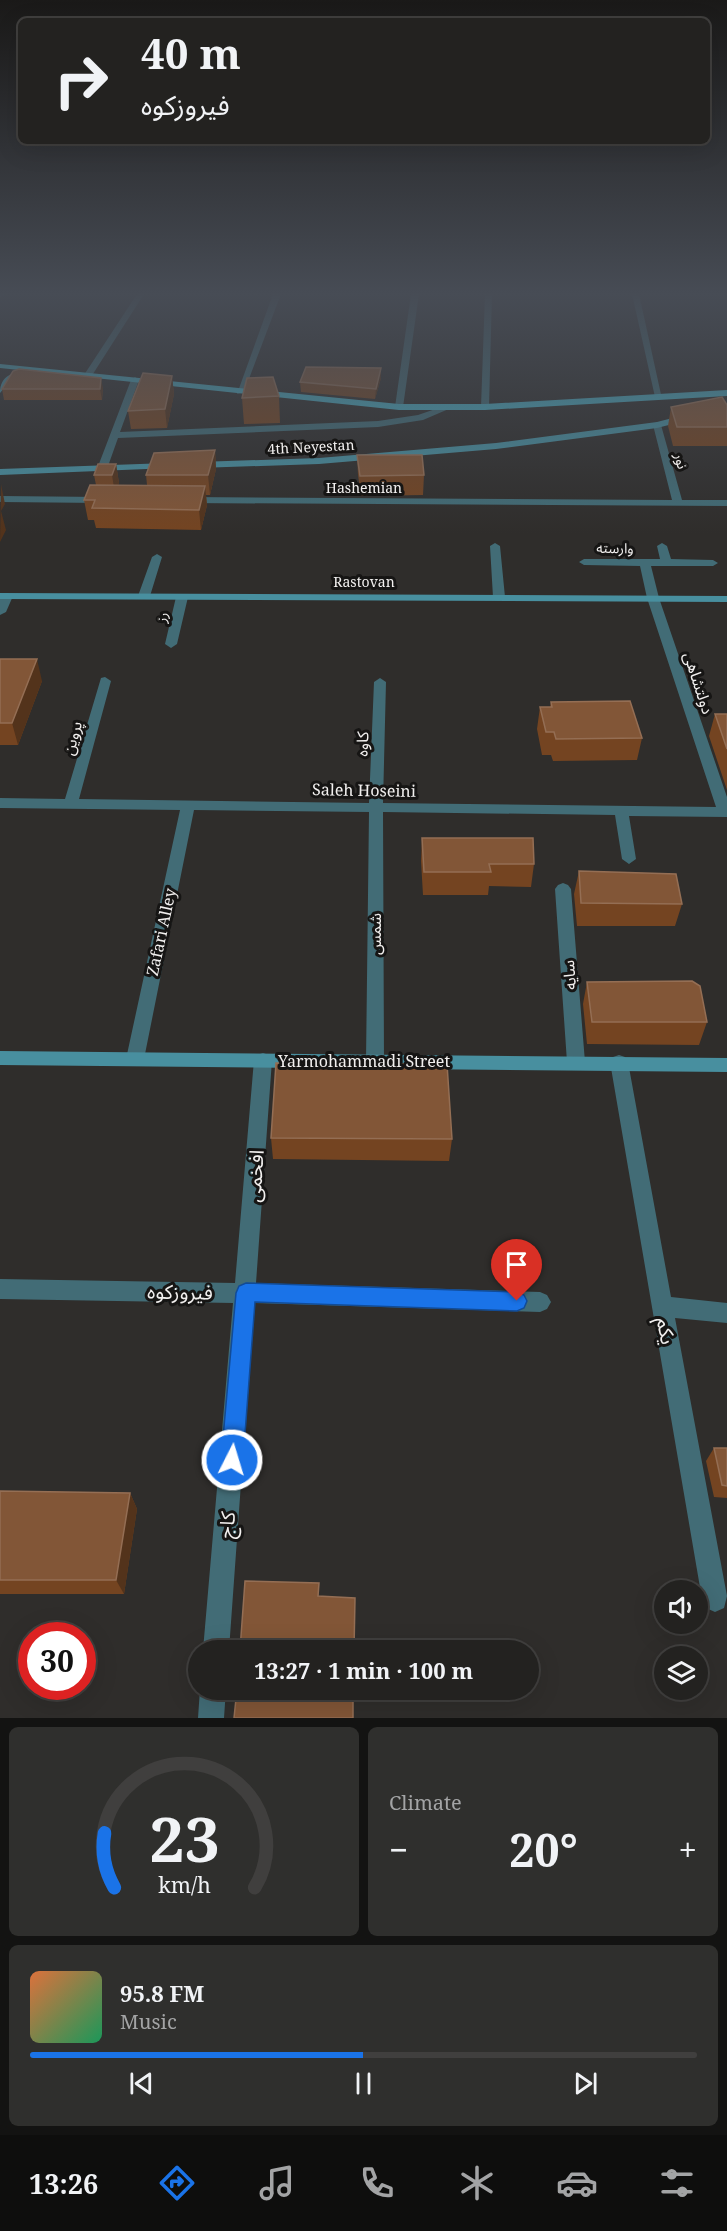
<!DOCTYPE html>
<meta charset="utf-8">
<style>
:root{--surface:#232220;--page:#2f2f2d;--text:#f1f3f6;--muted:#a3a4a5;--line:#403f3e;--accent:#1a73e8}
body{margin:0;font-family:"Noto Serif","Noto Sans Arabic",serif;background:var(--page);color:var(--text);height:100vh;display:flex;flex-direction:column;font-size:22px;white-space:nowrap}
*{box-sizing:border-box;margin:0}
p{font-size:20px;color:var(--muted)}
.icon{flex:none;width:33px;height:33px;fill:none;stroke:currentColor;stroke-width:2;stroke-linecap:round;stroke-linejoin:round}
.map{position:relative;height:1718px;overflow:hidden}
.details{display:flex;flex-direction:column;gap:9px;padding:9px;background:#131312;flex:1}
.details>*{flex:none}
.banner{position:absolute;left:18px;top:18px;width:692px;height:126px;border-radius:9px;box-shadow:0 6px 24px #0002,0 0 0 2px var(--line);background:#232220;color:var(--text);overflow:hidden}
.buttons{position:absolute;left:654px;top:1580px;display:grid;gap:12px}
.buttons a{display:grid;place-items:center;width:54px;height:54px;border-radius:50%;background:var(--surface);box-shadow:0 6px 24px #0002,0 0 0 2px var(--line);font-size:30px}
.speed{position:absolute;left:18px;top:1622px;display:flex;gap:12px;font-size:30px;font-weight:700;text-align:center}
.speed>*{display:grid;place-content:center;width:78px;height:78px;border-radius:50%;background:var(--surface);box-shadow:0 6px 24px #0002,0 0 0 2px var(--line);line-height:1}
.speed .limit{border:9px solid #d22;background:#fff;color:#111}
.pin{position:absolute;display:grid;place-items:center;width:51px;height:51px;color:#fff;margin:-62px -26px;border-radius:50% 50% 50% 0;rotate:-45deg;box-shadow:0 0 6px #0007}
.pin .icon{rotate:45deg}
.me{position:absolute;width:66px;margin:-33px;rotate:5deg;stroke-linejoin:round;filter:drop-shadow(0 0 4px #0008)}
.turn{display:flex;align-items:center;gap:21px;height:126px;padding:0 24px;font-size:27px}
.turn .icon{width:78px;height:78px;stroke-width:2.5}
.turn b{display:block;font-size:42px;line-height:51px}
.big{font-size:45px;font-weight:700;line-height:1.1}
.details .card{flex:1;display:flex;flex-direction:column;justify-content:center;gap:9px;min-width:0;padding:0 21px;border-radius:9px;background:var(--page)}
.details .dial{align-items:center;gap:0}
.dial svg{height:156px;overflow:visible;fill:none;stroke:var(--line);stroke-width:7;stroke-linecap:round;text-anchor:middle}
.dial text{fill:var(--text);stroke:none}
.song{display:flex;align-items:center;gap:18px}
.cover{width:72px;height:72px;border-radius:9px;background:linear-gradient(135deg,hsl(20 70% 55%),hsl(150 70% 35%))}
.played{height:6px;border-radius:3px;background:linear-gradient(90deg,var(--accent) 50%,var(--line) 50%)}
.keys{display:flex;justify-content:space-around;direction:ltr}
.heat{display:flex;justify-content:space-between;align-items:center;font-size:33px;direction:ltr}
.details .tiles{flex:1;display:grid;gap:9px;grid-template-columns:1fr 1fr}
.card:last-child{grid-column:span 2}
.trip{position:absolute;left:188px;top:1640px;width:351px;height:60px;border-radius:30px;background:var(--surface);box-shadow:0 6px 24px #0002,0 0 0 2px var(--line);font-weight:700;line-height:60px;text-align:center}
.dock{display:flex;height:96px;justify-content:space-around;align-items:center;background:#0e0e0d;color:var(--muted)}
.dock .icon{width:42px;height:42px}
.dock .current{color:var(--accent)}
.dock b{font-size:27px;color:var(--text)}
.map>svg:first-child{display:block}
.lines{fill:none;stroke-linecap:round;stroke-linejoin:round}
.street{fill:#426c76;fill-rule:evenodd}
.secondary{fill:#488f9f;fill-rule:evenodd}
.primary{fill:#4aaabe;fill-rule:evenodd}
.wall{fill:#744421}
.shaded-wall{fill:#53331b}
.building{fill:#825637;stroke:#946e54;stroke-width:1.5}
.route{fill:#1a73e8;stroke:#114b97;stroke-width:1.5}
.labels{text-anchor:middle;stroke-width:6;stroke-linejoin:round;paint-order:stroke}
.far-street-label{font-size:14px;fill:#f2f0ef;stroke:#161514}
.street-label{font-size:16px;fill:#f2f0ef;stroke:#161514}
.near-street-label{font-size:20px;fill:#f2f0ef;stroke:#161514}
</style>
<div class="map">
<svg width="727" height="1718" viewBox="0 0 727 1718">
<rect width="100%" height="100%" fill="#2f2d2b"/>
<g class="lines">
<path class="street" d="M0 294H5L0 297Z
M137 294H144L91 377H85L84 375Z
M273 294H281L244 392 237 394Z
M411 294H419L403 407 399 410 395 407Z
M485 294H492L489 407 485 410 481 407Z
M632 294H639L662 399 655 397Z
M135 377 139 380 120 432 378 421 418 415 447 405 451 408 423 420 378 427 118 438 107 469 99 471 97 469 131 380Z
M657 422 661 425 682 500H727V506L187 503 182 500 187 497 672 500 653 425Z
M0 496 103 497 108 500 103 503 0 502Z
M495 543 500 546 505 597 499 600 493 597 490 546Z
M662 543 667 546 671 559 713 560 718 563 713 566H651L659 598 727 797V817L629 816 636 859 629 864 622 859 615 815 383 812 384 1061 381 1066 375 1068 369 1066 366 1061 369 812 194 810 144 1059 141 1064 135 1066 129 1064 126 1059 180 810 0 808V798L65 799 101 678 105 677 111 681 79 799 369 803 374 682 380 678 386 682 383 803 716 807 647 598 640 566 584 565 579 562 584 559H660L657 546Z
M157 554 162 557 150 596 144 599 140 598 138 596 152 557Z
M7 593 13 596 6 612 0 615V599L3 594Z
M182 594 188 597 177 644 171 648 165 644 176 597Z
M563 883 568 885 571 889 585 1062 582 1067 576 1069 570 1067 567 1062 555 889 558 885Z
M263 1053 269 1055 272 1060 256 1283 540 1292 547 1295 551 1302 547 1309 540 1312 254 1303 229 1650H203L233 1303 0 1299V1279L235 1283 254 1060 257 1055Z
M619 1055 625 1057 628 1062 671 1297 727 1303V1323L675 1318 727 1596 724 1608 715 1612 706 1608 702 1599 610 1062 613 1057Z
M200 1689H226L224 1718H198Z"/>
<path class="secondary" d="M28 369 32 371 31 373 11 380 0 393C0 375 13 373 28 369Z
M727 404V410L657 428 496 449 319 464 198 468 193 465 198 462 319 458 496 443 657 422Z
M168 463 171 464V468L0 475V469Z
M0 593 727 596V602L0 599Z
M0 1051 727 1058V1072L0 1065Z"/>
<path class="primary" d="M0 364 399 404H485L727 390V396L485 410H399L0 368Z"/>
</g>
<path class="wall" d="M381 368V378L375 399 301 392 300 382Z
M172 376 174 394 167 428 131 429 128 411Z
M103 388 102 400H4L2 389Z
M279 396 280 423 244 424 242 398Z
M727 405V446H673L668 426 671 407Z
M215 450 216 469 210 495H206L207 505 201 530 96 528 94 520H88L84 500 96 485 94 475 116 464 119 483 118 485H147L146 475Z
M357 455 424 475 423 495 361 496 358 475Z
M0 659 42 681 18 745H0Z
M551 702 642 738 637 760 553 761 551 755H542L537 729 540 707H550Z
M715 714H727V790L709 736Z
M422 838 534 864 531 887 489 886 488 895H423L421 861Z
M579 871 682 904 675 926H577L574 894Z
M587 982 707 1022 699 1045 587 1044 583 1004Z
M271 1138 452 1139 449 1161 273 1159Z
M714 1448H727V1498L714 1497 706 1461Z
M0 1491 130 1493 137 1509 124 1594H0Z"/>
<path class="shaded-wall" d="M381 368V378L375 399 376 389Z
M172 376 174 394 167 428 165 409Z
M101 378 103 388 102 400 100 389Z
M215 450 216 469 210 495 208 475Z
M116 464 119 483 115 494 112 475Z
M1 484 5 504 1 511 6 530 0 542Z
M205 486 207 505 201 530 199 510Z
M37 659 42 681 18 745 12 723Z
M130 1493 137 1509 124 1594 116 1580Z"/>
<path class="building" d="M306 367 381 368 376 389 300 382Z
M19 369 101 378 100 389H2L13 371Z
M143 373 172 376 165 409 128 411Z
M273 377 279 396 242 398 247 378Z
M722 397 727 405V427H677L671 407Z
M215 450 208 475H146L154 453Z
M357 455H422L424 475 360 476Z
M98 464H116L112 475H94Z
M90 485 205 486 199 510 92 508 95 500H84Z
M0 659H37L12 723H0Z
M630 701 642 738 556 739 554 732H546L540 707H552L551 702Z
M715 714H727V749Z
M422 838H533L534 864H489L491 872H424Z
M579 871 676 874 682 904 581 903Z
M692 981 700 986 707 1022H592L587 982Z
M276 1063 447 1064 452 1139 271 1138Z
M714 1448H727V1486L722 1485Z
M0 1491 130 1493 116 1580H0Z
M245 1581 319 1583 318 1596 355 1598 354 1650H240Z
M237 1689H353V1718H234Z"/>
<linearGradient id="sky" x2="0" y2="1"><stop stop-color="#1a1918"/><stop offset="0.55" stop-color="#474c55"/><stop offset="1" stop-color="#474c55" stop-opacity="0"/></linearGradient>
<rect width="727" height="534" fill="url(#sky)"/>
<path class="route" d="M246 1283 517 1292 524 1295 527 1301 524 1308 517 1311 255 1302 243 1460 240 1467 232 1470 225 1467 221 1460 236 1293 239 1286Z"/>
<g class="labels">
<g class="far-street-label">
<text transform="translate(311 447) rotate(-3)" y="5">4th Neyestan</text>
<text transform="translate(681 461) rotate(75)" y="5">نور</text>
<text x="364" y="493">Hashemian</text>
<text transform="translate(615 548) rotate(1)" y="5">وارسته</text>
<text x="364" y="587">Rastovan</text>
<text transform="translate(162 617) rotate(-77)" y="5">رز</text>
</g>
<g class="street-label">
<text transform="translate(699 683) rotate(72)" y="6">دولتشاهی</text>
<text transform="translate(72 738) rotate(-75)" y="6">پروین</text>
<text transform="translate(362 744) rotate(-88)" y="6">کاوه</text>
<text transform="translate(364 790) rotate(1)" y="6">Saleh Hoseini</text>
<text transform="translate(161 932) rotate(-78)" y="6">Zafari Alley</text>
<text transform="translate(375 934) rotate(-90)" y="6">شمس</text>
<text transform="translate(569 975) rotate(-94)" y="6">سایه</text>
<text x="364" y="1067">Yarmohammadi Street</text>
</g>
<g class="near-street-label">
<text transform="translate(255 1176) rotate(-86)" y="7">افخمی</text>
<text transform="translate(180 1292) rotate(1)" y="7">فیروزکوه</text>
<text transform="translate(666 1331) rotate(80)" y="7">یکم</text>
<text transform="translate(227 1525) rotate(-85)" y="7">کاج</text>
</g>
</g>
</svg>
<div class="buttons">
<a><svg class="icon" aria-label="sound" viewBox="0 0 24 24"><path d="M4 9h4l5-4v14l-5-4H4zM17 9q2 3 0 6"/></svg></a>
<a><svg class="icon" aria-label="layers" viewBox="0 0 24 24"><path d="M12 4l9 5-9 5-9-5zM3 14l9 5 9-5"/></svg></a>
</div>
<div class="speed"><div class="limit">30</div></div>
<div class="pin" style="left:517px;top:1301px;background:#d93025"><svg class="icon" aria-label="arrive" viewBox="0 0 24 24"><path d="M6 21V4h12l-3 4 3 4H6"/></svg></div>
<svg class="me" style="left:232px;top:1460px" viewBox="-20 -20 40 40"><circle r="17" fill="#1a73e8" stroke="#fff" stroke-width="3"/><path d="M0-11L8 9 0 5-8 9z" fill="#fff"/></svg>
<div class="trip">13:27 · 1 min · 100 m</div>
<div class="banner">
<div class="turn"><svg class="icon" aria-label="right" viewBox="0 0 24 24"><path d="M7 20v-9h11M14 6l5 5-5 5"/></svg><div><b>40 m</b>فیروزکوه</div></div>
</div>
</div>
<section class="details">
<div class="tiles">
<div class="card dial"><svg viewBox="0 0 100 80">
<path d="M14 69A42 42 0 1 1 86 69"/>
<path d="M14 69A42 42 0 0 1 9 41" stroke="#1a73e8"/>
<text x="50" y="56" font-size="32" font-weight="700">23</text>
<text x="50" y="72" font-size="11">km/h</text>
</svg></div>
<div class="card"><p>Climate</p>
<div class="heat"><a>−</a><b class="big">20°</b><a>+</a></div>
</div>
<div class="card">
<div class="song"><i class="cover"></i><div><b>95.8 FM</b><p>Music</p></div></div>
<div class="played"></div>
<div class="keys"><svg class="icon" aria-label="previous" viewBox="0 0 24 24"><path d="M18 5L8 12l10 7zM5 5v14"/></svg><svg class="icon" aria-label="pause" viewBox="0 0 24 24"><path d="M8 5v14M16 5v14"/></svg><svg class="icon" aria-label="next" viewBox="0 0 24 24"><path d="M6 5l10 7-10 7zM19 5v14"/></svg></div>
</div>
</div>
</section>
<nav class="dock">
<b>13:26</b>
<svg class="icon current" aria-label="directions" viewBox="0 0 24 24"><path d="M12 3l9 9-9 9-9-9zM9 14v-3h6M13 9l2 2-2 2"/></svg>
<svg class="icon" aria-label="music" viewBox="0 0 24 24"><path d="M9 18V5l10-2v13"/><circle cx="6" cy="18" r="3"/><circle cx="16" cy="16" r="3"/></svg>
<svg class="icon" aria-label="phone" viewBox="0 0 24 24"><path d="M5 4h4l2 5-3 2q2 4 5 5l2-3 5 2v4C11 20 4 13 5 4z"/></svg>
<svg class="icon" aria-label="climate" viewBox="0 0 24 24"><path d="M12 3v18M4 7l16 10M4 17L20 7"/></svg>
<svg class="icon" aria-label="car" viewBox="0 0 24 24"><path d="M5 17H2v-5l4-1 3-4h7l3 4 3 1v5h-3M9 17h6M6 11h13"/><circle cx="7" cy="17" r="2"/><circle cx="17" cy="17" r="2"/></svg>
<svg class="icon" aria-label="filters" viewBox="0 0 24 24"><path d="M4 7h16M4 17h16"/><circle cx="9" cy="7" r="2"/><circle cx="15" cy="17" r="2"/></svg>
</nav>
